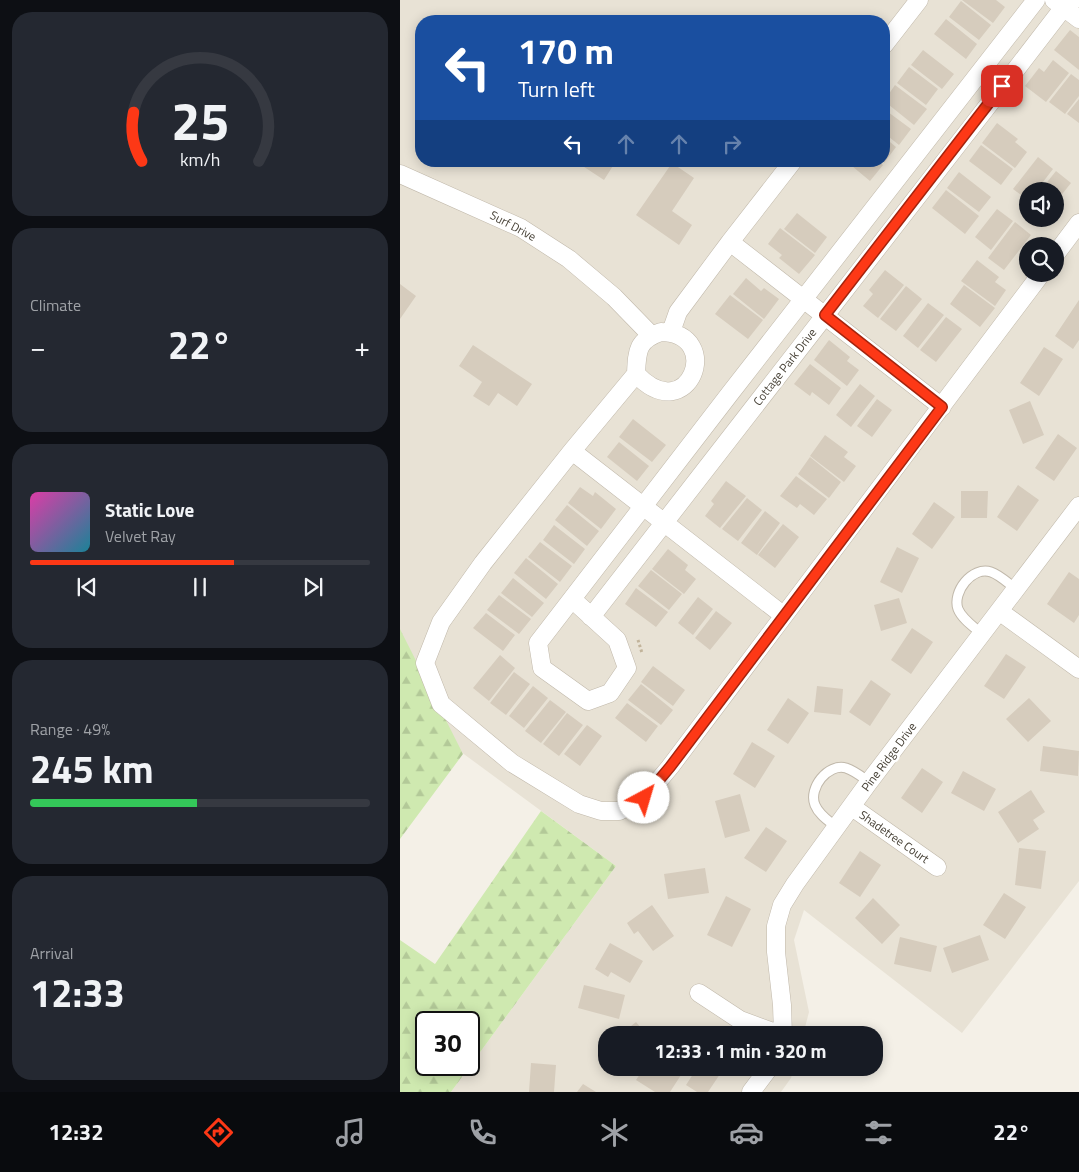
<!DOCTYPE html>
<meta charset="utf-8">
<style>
:root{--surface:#171b24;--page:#242831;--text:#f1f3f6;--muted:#9ea1a6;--line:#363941;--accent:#fd3816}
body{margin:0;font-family:"Titillium Web",sans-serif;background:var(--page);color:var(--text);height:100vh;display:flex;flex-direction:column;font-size:19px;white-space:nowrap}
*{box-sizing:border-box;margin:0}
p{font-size:16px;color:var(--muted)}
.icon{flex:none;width:28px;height:28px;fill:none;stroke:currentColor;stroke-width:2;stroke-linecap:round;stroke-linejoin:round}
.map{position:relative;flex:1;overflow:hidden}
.sheet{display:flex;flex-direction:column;gap:12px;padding:12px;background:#0d0f14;width:400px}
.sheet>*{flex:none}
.hud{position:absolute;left:15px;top:15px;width:475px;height:152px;border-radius:20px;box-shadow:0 2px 12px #0003;background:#1a4fa0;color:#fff;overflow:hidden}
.fabs{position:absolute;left:619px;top:182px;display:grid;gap:10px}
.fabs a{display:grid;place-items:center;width:45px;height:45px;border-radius:50%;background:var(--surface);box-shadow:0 2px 12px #0003;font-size:25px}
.speed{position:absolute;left:15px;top:1011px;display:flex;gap:10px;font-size:25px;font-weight:700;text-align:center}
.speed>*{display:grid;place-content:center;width:65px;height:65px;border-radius:50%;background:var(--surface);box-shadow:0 2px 12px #0003;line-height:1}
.speed .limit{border:2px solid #111;border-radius:8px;background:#fff;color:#111}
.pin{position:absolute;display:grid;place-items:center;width:42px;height:42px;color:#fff;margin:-21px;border-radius:10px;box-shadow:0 2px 8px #0006}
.me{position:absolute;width:55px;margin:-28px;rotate:39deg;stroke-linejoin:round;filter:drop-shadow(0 0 4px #0008)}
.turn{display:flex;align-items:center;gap:18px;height:105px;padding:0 20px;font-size:22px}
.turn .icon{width:65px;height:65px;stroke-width:2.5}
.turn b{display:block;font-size:35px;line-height:42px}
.lanes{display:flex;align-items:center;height:48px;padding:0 20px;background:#0003;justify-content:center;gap:25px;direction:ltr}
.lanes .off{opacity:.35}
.big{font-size:38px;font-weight:700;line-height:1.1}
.sheet .widget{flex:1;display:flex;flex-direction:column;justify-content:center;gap:8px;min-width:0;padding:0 18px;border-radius:20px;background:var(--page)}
.sheet .dial{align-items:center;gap:0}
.dial svg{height:130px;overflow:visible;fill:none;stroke:var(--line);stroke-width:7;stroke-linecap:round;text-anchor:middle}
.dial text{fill:var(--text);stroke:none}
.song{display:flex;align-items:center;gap:15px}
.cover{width:60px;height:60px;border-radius:8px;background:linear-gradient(135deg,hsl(320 70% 55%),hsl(190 70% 35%))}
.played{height:5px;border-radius:2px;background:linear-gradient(90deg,var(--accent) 60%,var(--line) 60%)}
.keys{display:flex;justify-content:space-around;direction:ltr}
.heat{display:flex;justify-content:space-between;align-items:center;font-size:28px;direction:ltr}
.charge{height:8px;border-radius:4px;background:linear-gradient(90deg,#34c759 49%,var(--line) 0)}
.trip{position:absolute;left:198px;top:1026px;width:285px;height:50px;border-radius:20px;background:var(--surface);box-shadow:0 2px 12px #0003;font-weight:700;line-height:50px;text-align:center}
.tabs{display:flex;height:80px;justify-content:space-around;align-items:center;background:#090b0e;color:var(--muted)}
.tabs .icon{width:35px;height:35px}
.tabs .on{color:var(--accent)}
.tabs b{font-size:22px;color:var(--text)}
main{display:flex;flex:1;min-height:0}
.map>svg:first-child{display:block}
.residential{fill:#e8e2d5;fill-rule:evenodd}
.forest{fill:url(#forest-firs);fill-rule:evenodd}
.building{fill:#d6ccbd}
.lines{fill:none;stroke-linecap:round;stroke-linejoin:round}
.lane-casing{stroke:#c0b8aa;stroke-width:11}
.street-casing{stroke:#c0b8aa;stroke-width:19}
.path{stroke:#c2b49b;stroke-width:3;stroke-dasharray:2.5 2.5;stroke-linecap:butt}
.lane{stroke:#fff;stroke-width:9}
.street{stroke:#fff;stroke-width:18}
.route-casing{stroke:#a4240e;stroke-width:12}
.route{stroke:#fd3816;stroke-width:9}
.labels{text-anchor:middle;stroke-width:5;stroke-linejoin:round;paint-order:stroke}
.street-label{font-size:12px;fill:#474136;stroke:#fff}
</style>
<main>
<section class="sheet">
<div class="widget dial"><svg viewBox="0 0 100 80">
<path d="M14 69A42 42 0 1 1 86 69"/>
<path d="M14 69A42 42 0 0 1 9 39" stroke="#fd3816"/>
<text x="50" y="56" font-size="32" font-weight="700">25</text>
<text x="50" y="72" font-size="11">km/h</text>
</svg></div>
<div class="widget"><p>Climate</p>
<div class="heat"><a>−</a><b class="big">22°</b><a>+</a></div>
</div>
<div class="widget">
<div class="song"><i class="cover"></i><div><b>Static Love</b><p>Velvet Ray</p></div></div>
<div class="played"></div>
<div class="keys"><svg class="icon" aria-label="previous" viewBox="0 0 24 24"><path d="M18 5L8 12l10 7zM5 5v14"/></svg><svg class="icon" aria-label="pause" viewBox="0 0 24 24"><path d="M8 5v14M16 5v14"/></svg><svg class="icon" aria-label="next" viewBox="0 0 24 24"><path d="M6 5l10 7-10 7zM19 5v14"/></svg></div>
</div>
<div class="widget"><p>Range · 49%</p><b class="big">245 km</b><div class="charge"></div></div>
<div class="widget"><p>Arrival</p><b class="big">12:33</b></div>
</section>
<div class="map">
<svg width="679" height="1092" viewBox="0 0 679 1092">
<defs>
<pattern id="forest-firs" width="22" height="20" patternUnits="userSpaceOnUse" patternTransform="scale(1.25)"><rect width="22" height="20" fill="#cfe9b0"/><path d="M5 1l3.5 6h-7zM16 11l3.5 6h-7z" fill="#b3c998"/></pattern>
</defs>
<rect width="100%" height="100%" fill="#f4f0e7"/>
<path class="residential" d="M0 0H679V881L562 1033 404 910 394 940 409 1012 403 1035H206V1068H394L391 1078 381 1092H51L216 866 4 710 0 664ZM21 21H484V161H21ZM628 191H655V219H628ZM628 246H655V274H628Z"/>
<path class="forest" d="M0 629 63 754 0 839Z
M141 811 216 866 51 1092H0V940L35 964ZM26 1022H69V1065H26Z"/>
<path class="building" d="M562 0H596L605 7 593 23Z
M561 1 591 25 579 40 549 17Z
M546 19 577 44 566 59 534 34Z
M670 30 679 37V70L654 50Z
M523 50 554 74 542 89 511 65Z
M653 60 669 73 646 102 625 86 639 68 644 72Z
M509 67 538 89 526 105 497 83Z
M671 74 679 80V96L665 114 649 102Z
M495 85 527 109 514 125 484 101Z
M679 99V123L667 114Z
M484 109 511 129 499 145 484 133Z
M597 123 618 139 615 142 627 152 615 168 582 143Z
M484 137 496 147 484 163Z
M581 145 613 169 601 185 569 161Z
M638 157 653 169 636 191H628V200L613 189Z
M175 161H216L204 180Z
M446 161H478L483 165 470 181Z
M272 163 294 178 272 211 292 225 279 245 236 215Z
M656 171 671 183 655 203V191H640Z
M559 172 591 197 579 212 547 188Z
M546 190 579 216 565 234 532 208Z
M597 209 613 221 591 250 575 237Z
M397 213 427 237 415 253 384 229Z
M615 222 631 235 604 270 588 258Z
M380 228 415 255 399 274 379 258 382 255 368 244Z
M577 260 599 277 595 282 606 290 595 306 561 281Z
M485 270 504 285 478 318 463 306 473 294 469 290Z
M346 278 361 291 364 288 379 299 364 319 333 294Z
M0 284 16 296 0 319Z
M564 285 595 308 580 327 550 304Z
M506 286 522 299 496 331 480 319Z
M330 295 363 320 348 339 315 314Z
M679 300V340L673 349 655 336Z
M528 303 544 315 518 348 503 336Z
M546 317 562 329 536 362 520 350Z
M429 340 450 357 447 361 459 370 447 386 414 360Z
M73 345 132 384 117 406 98 393 89 406 73 396 82 382 59 366Z
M644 347 663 359 639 396 620 383Z
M410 364 441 388 429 405 412 392 410 396 394 384Z
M460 384 475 396 451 427 436 415Z
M477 399 492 410 472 437 457 426Z
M630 401 644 435 623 444 609 410Z
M233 419 266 445 252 462 219 437Z
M658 434 677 448 654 481 635 468Z
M425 435 448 452 444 457 456 466 444 482 410 456Z
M219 442 249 466 237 481 207 457Z
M410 457 441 482 429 498 398 474Z
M396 476 427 499 414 515 400 504 397 508 380 496Z
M326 481 346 496 320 528 305 516 314 504 311 501Z
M618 485 639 500 617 531 597 517Z
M180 487 193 496 195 492 216 509 201 529 168 503Z
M561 491H588L587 518H561Z
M347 498 362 510 338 541 322 529Z
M534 502 555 517 532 549 512 534Z
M167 505 199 531 187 546 155 520Z
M365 511 380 523 357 555 341 543Z
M383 524 399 537 375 568 358 555Z
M154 525 185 549 174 564 143 540Z
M140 542 172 566 160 582 128 557Z
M497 547 519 558 502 593 480 582Z
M268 549 288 565 285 570 296 579 284 594 252 569Z
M126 558 158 584 146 599 114 573Z
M251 570 282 594 269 610 238 586Z
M669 572 679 579V615L674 623 647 604Z
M113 578 144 603 132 617 101 593Z
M236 588 268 612 256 627 225 604Z
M99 595 131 619 119 634 87 610Z
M298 597 313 609 293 635 278 623Z
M499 598 507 623 481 631 474 605Z
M316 611 332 623 310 650 295 638Z
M86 613 115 635 103 651 73 628Z
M512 628 533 642 511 674 491 660Z
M606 654 626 667 604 699 584 686Z
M100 655 115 668 89 701 73 688Z
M253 666 285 690 273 706 241 682Z
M114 672 130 684 106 715 90 703Z
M471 680 491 694 470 726 449 712Z
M241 684 273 710 261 725 228 700Z
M133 686 148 698 124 728 109 716Z
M417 686 443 689 441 715 414 712Z
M388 698 409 713 388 744 367 730Z
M629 698 651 721 628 742 606 719Z
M150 700 166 712 141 743 125 731Z
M227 703 258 726 246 742 215 718Z
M167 713 183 725 159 756 143 744Z
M187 725 202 736 180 766 164 754Z
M352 742 375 756 355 788 333 774Z
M643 746 679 751 678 776 640 771Z
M522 768 543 782 522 813 501 798Z
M563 771 596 789 584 811 551 793Z
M631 790 645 812 633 820 639 829 618 843 598 812Z
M340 794 350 831 325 838 315 801Z
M366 827 387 841 366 872 344 858Z
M619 848 646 851 641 889 615 885Z
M460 851 481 865 460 897 439 883Z
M305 868 309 893 268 899 264 874Z
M604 893 626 907 605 939 583 925Z
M326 896 351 909 332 947 307 935Z
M473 898 500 925 482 944 455 918Z
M252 905 274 936 253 951 238 931 234 934 227 923Z
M580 935 589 960 552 973 543 948Z
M500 937 537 946 531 972 494 964Z
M210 943 243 961 230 983 211 972 208 977 195 969Z
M184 985 225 995 219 1019 178 1008Z
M236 1022 247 1035H220Z
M131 1063 156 1065 154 1092H129Z
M244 1068H270L281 1075 270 1092H255L236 1080Z
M297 1068H324L308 1092H297L286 1085Z
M183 1084 196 1092H177Z"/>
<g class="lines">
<defs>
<path id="lane" d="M582 634C574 627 562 619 558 609 552 592 572 566 591 572 600 575 609 584 616 589
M436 827C429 821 419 815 415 805 408 788 428 763 446 768 455 771 462 777 469 782"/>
<path id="street" d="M654 0 679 19
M484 45 519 0
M0 174 121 228 169 259 214 297 251 335
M330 242 542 407
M655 255 679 223
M261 332C325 333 289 430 236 374 237 351 237 340 261 332Z
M271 332 278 312 330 242 393 161
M236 374 172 451 83 563 41 622 25 663 41 704 112 763 179 804 201 811H219L244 798 270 767 641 274
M172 451 383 615
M172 599 217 640 227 668 210 693 188 701 142 668 138 643C303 428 469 213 636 0
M599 611 679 669
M191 617 614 72 664 7 673 0
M452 807 537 867
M299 993 340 1020 381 1035
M383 1035 382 1005 376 952V926L382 905 395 884 469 782 679 506
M351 1092 369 1068"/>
</defs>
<use href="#lane" class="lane-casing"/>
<use href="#street" class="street-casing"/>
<path class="path" d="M238 640 242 653"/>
<use href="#lane" class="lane"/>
<use href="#street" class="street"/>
</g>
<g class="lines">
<defs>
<path id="route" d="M244 798 270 767 542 407 425 315 602 86"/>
</defs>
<use href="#route" class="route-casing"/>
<use href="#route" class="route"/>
</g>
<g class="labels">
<g class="street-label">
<text transform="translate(113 226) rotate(28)" y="4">Surf Drive</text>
<text transform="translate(385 367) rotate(-52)" y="4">Cottage Park Drive</text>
<text transform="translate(489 757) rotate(-53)" y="4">Pine Ridge Drive</text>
<text transform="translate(494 837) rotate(35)" y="4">Shadetree Court</text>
</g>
</g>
</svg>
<div class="fabs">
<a><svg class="icon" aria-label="sound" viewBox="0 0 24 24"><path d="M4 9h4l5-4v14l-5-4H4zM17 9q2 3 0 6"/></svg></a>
<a><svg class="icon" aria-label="search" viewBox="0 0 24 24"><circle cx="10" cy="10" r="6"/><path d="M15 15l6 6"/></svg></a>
</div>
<div class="speed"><div class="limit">30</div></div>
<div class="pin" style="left:602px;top:86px;background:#d93025"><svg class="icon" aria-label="arrive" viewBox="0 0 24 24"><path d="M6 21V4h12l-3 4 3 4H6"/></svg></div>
<svg class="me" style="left:244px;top:798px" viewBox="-20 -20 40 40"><circle r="19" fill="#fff"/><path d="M0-13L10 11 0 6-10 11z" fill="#fd3816"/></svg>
<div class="trip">12:33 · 1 min · 320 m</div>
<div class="hud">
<div class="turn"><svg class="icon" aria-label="left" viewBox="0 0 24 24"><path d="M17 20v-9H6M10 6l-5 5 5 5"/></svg><div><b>170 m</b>Turn left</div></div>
<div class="lanes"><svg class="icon" aria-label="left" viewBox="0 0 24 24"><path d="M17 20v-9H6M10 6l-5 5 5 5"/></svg><svg class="icon off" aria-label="ahead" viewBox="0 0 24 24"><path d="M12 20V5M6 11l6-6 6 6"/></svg><svg class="icon off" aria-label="ahead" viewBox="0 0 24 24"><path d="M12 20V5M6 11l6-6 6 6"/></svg><svg class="icon off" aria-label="right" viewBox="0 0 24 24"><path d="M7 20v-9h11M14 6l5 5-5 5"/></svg></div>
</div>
</div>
</main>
<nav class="tabs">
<b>12:32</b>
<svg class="icon on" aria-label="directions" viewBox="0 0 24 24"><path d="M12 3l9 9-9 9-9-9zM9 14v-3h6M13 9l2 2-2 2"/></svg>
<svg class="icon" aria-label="music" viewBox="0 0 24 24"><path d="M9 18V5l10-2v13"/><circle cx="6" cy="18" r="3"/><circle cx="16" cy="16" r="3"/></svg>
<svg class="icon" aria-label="phone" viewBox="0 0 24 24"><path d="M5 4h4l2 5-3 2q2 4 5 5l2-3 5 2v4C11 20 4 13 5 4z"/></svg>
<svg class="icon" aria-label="climate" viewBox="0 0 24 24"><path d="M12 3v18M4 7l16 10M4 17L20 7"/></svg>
<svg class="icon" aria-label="car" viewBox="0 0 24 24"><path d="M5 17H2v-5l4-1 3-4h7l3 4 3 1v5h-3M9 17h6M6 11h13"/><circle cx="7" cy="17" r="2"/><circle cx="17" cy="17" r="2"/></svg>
<svg class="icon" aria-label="filters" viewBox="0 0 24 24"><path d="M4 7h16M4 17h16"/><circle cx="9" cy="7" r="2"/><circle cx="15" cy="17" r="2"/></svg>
<b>22°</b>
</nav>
